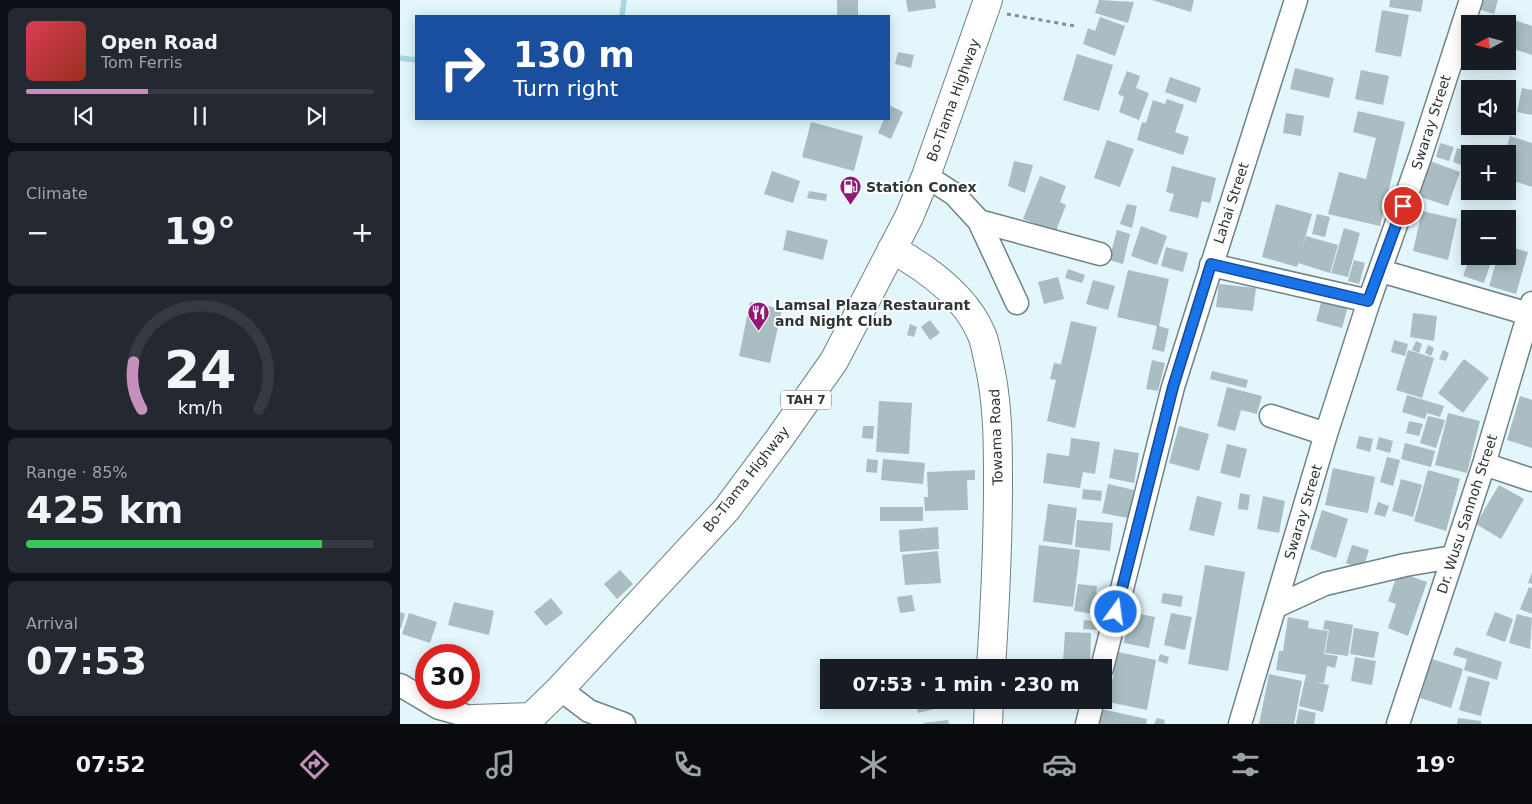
<!DOCTYPE html>
<meta charset="utf-8">
<style>
:root{--surface:#171b24;--page:#242831;--text:#f1f3f6;--muted:#9ea1a6;--line:#363941;--accent:#c690bc}
body{margin:0;font-family:"DejaVu Sans",sans-serif;background:var(--page);color:var(--text);height:100vh;display:flex;flex-direction:column;font-size:19px;white-space:nowrap}
*{box-sizing:border-box;margin:0}
p{font-size:16px;color:var(--muted)}
.icon{flex:none;width:28px;height:28px;fill:none;stroke:currentColor;stroke-width:2;stroke-linecap:round;stroke-linejoin:round}
.map{position:relative;flex:1;overflow:hidden}
.details{display:flex;flex-direction:column;gap:8px;padding:8px;background:#0d0f14;width:400px}
.details>*{flex:none}
.guide{position:absolute;left:15px;top:15px;width:475px;height:105px;border-radius:0px;box-shadow:0 2px 12px #0003;background:#1a4fa0;color:#fff;overflow:hidden}
.needle{width:32px;rotate:263deg}
.fabs{position:absolute;left:1061px;top:15px;display:grid;gap:10px}
.fabs a{display:grid;place-items:center;width:55px;height:55px;border-radius:0px;background:var(--surface);box-shadow:0 2px 12px #0003;font-size:25px}
.speed{position:absolute;left:15px;top:644px;display:flex;gap:10px;font-size:25px;font-weight:700;text-align:center}
.speed>*{display:grid;place-content:center;width:65px;height:65px;border-radius:50%;background:var(--surface);box-shadow:0 2px 12px #0003;line-height:1}
.speed .limit{border:8px solid #d22;background:#fff;color:#111}
.pin{position:absolute;display:grid;place-items:center;width:42px;height:42px;color:#fff;margin:-21px;border:2px solid #fff;border-radius:50%;box-shadow:0 1px 5px #0007}
.me{position:absolute;width:55px;margin:-28px;rotate:14deg;stroke-linejoin:round;filter:drop-shadow(0 0 4px #0008)}
.turn{display:flex;align-items:center;gap:18px;height:105px;padding:0 15px;font-size:22px}
.turn .icon{width:65px;height:65px;stroke-width:2.5}
.turn b{display:block;font-size:35px;line-height:42px}
.big{font-size:38px;font-weight:600;line-height:1.1}
.details .widget{flex:1;display:flex;flex-direction:column;justify-content:center;gap:8px;min-width:0;padding:0 18px;border-radius:8px;background:var(--page)}
.details .dial{align-items:center;gap:0}
.dial svg{height:130px;overflow:visible;fill:none;stroke:var(--line);stroke-width:7;stroke-linecap:round;text-anchor:middle}
.dial text{fill:var(--text);stroke:none}
.song{display:flex;align-items:center;gap:15px}
.cover{width:60px;height:60px;border-radius:8px;background:linear-gradient(135deg,hsl(350 70% 55%),hsl(10 70% 35%))}
.played{height:5px;border-radius:2px;background:linear-gradient(90deg,var(--accent) 35%,var(--line) 35%)}
.keys{display:flex;justify-content:space-around;direction:ltr}
.heat{display:flex;justify-content:space-between;align-items:center;font-size:28px;direction:ltr}
.charge{height:8px;border-radius:4px;background:linear-gradient(90deg,#34c759 85%,var(--line) 0)}
.trip{position:absolute;left:420px;top:659px;width:292px;height:50px;border-radius:0px;background:var(--surface);box-shadow:0 2px 12px #0003;font-weight:600;line-height:50px;text-align:center}
.dock{display:flex;height:80px;justify-content:space-around;align-items:center;background:#090b0e;color:var(--muted)}
.dock .icon{width:35px;height:35px}
.dock .selected{color:var(--accent)}
.dock b{font-size:22px;color:var(--text)}
main{display:flex;flex:1;min-height:0}
.map>svg:first-child{display:block}
.lines{fill:none;stroke-linecap:round;stroke-linejoin:round}
.stream{stroke:#a9d7e4;stroke-width:5.5}
.building{fill:#a9bdc2}
.minor-casing{stroke:#6f8287;stroke-width:25}
.major-casing{stroke:#6f8287;stroke-width:30}
.highway-casing{stroke:#6f8287;stroke-width:30}
.path{stroke:#818f93;stroke-width:3;stroke-dasharray:4 4;stroke-linecap:butt}
.minor{stroke:#fff;stroke-width:22}
.major{stroke:#fff;stroke-width:28}
.highway{stroke:#fff;stroke-width:28}
.route-casing{stroke:#114b97;stroke-width:12}
.route{stroke:#1a73e8;stroke-width:9}
.labels{text-anchor:middle;stroke-width:4;stroke-linejoin:round;paint-order:stroke}
.shield{fill:#fff;stroke:#6d7274;stroke-width:1}
.shield-label{font-size:12px;font-weight:bold;fill:#2e3638}
.street-label{font-size:14px;fill:#2e3638;stroke:#fff}
.poi-label{font-size:14px;font-weight:bold;fill:#2e3638;stroke:#fff;text-anchor:start}
</style>
<main>
<section class="details">
<div class="widget">
<div class="song"><i class="cover"></i><div><b>Open Road</b><p>Tom Ferris</p></div></div>
<div class="played"></div>
<div class="keys"><svg class="icon" aria-label="previous" viewBox="0 0 24 24"><path d="M18 5L8 12l10 7zM5 5v14"/></svg><svg class="icon" aria-label="pause" viewBox="0 0 24 24"><path d="M8 5v14M16 5v14"/></svg><svg class="icon" aria-label="next" viewBox="0 0 24 24"><path d="M6 5l10 7-10 7zM19 5v14"/></svg></div>
</div>
<div class="widget"><p>Climate</p>
<div class="heat"><a>−</a><b class="big">19°</b><a>+</a></div>
</div>
<div class="widget dial"><svg viewBox="0 0 100 80">
<path d="M14 69A42 42 0 1 1 86 69"/>
<path d="M14 69A42 42 0 0 1 9 40" stroke="#c690bc"/>
<text x="50" y="56" font-size="32" font-weight="700">24</text>
<text x="50" y="72" font-size="11">km/h</text>
</svg></div>
<div class="widget"><p>Range · 85%</p><b class="big">425 km</b><div class="charge"></div></div>
<div class="widget"><p>Arrival</p><b class="big">07:53</b></div>
</section>
<div class="map">
<svg width="1132" height="724" viewBox="0 0 1132 724">
<rect width="100%" height="100%" fill="#e2f6fc"/>
<g class="lines">
<path class="stream" d="M222 16 224 0
M0 58 16 60"/>
</g>
<path class="building" d="M437 0H458V16H437Z
M506 0H535L536 8 508 12Z
M699 0 734 2 728 23 695 13Z
M752 0H794L791 12Z
M990 0H1023L1021 12 989 7Z
M1075 0H1098L1094 14 1073 7Z
M982 10 1009 15 1001 57 975 52Z
M700 17 725 26 715 56 683 44 688 28 695 31Z
M1114 20 1132 26V55L1108 47Z
M498 52 514 55 511 68 495 64Z
M677 54 713 65 699 111 663 100Z
M895 68 934 78 929 98 890 89Z
M961 70 989 76 983 105 955 99Z
M727 71 740 76 736 88 749 93 739 120 719 112 724 97 718 94Z
M770 77 801 88 796 103 765 92Z
M1122 88 1132 90V115L1117 112Z
M1108 89 1114 91 1108 114Z
M767 99 784 105 775 132 789 137 783 155 737 140 742 122 746 123 753 100 765 104Z
M489 105 503 112 491 139 478 133 484 119H489Z
M958 111 1005 122 980 226 928 214 939 172 966 179 976 138 953 132Z
M886 113 904 116 901 136 883 133Z
M411 122 463 136 454 171 402 157Z
M1110 136 1132 143V187L1108 179V154H1104Z
M707 140 734 149 720 187 694 178Z
M1040 143 1054 147 1049 161 1036 157Z
M1057 148 1070 152V168L1053 162Z
M614 161 633 165 625 193 608 186Z
M1030 161 1060 172 1048 206 1018 196Z
M772 166 816 178 810 203 802 201 798 218 769 211 774 194 766 192Z
M1070 170V188L1063 185Z
M372 171 400 181 393 203 364 194Z
M640 176 666 186 660 202 666 205 656 231 623 219Z
M409 191 427 194 426 201 407 198Z
M727 204 737 206 732 228 720 224Z
M876 204 912 214 901 252 906 236 938 245 930 273 898 263 897 267 862 257Z
M1022 211 1057 219 1048 260 1013 251Z
M917 214 930 217 925 237 912 234Z
M741 226 767 236 757 265 731 256Z
M944 228 960 233 948 277 931 273Z
M387 230 428 240 423 260 383 250Z
M717 230 730 234 723 264 709 260Z
M1108 246 1128 252 1116 294 1089 286 1098 256H1108Z
M766 247 788 253 783 272 761 266Z
M1070 256H1093L1084 283 1063 276Z
M954 260 965 263 959 284 948 281Z
M668 269 685 275 682 283 665 278Z
M728 270 769 279 759 326 769 329 764 352 752 349 757 326 717 317Z
M658 277 664 299 644 304 638 282Z
M693 280 715 286 708 310 686 304Z
M819 284 856 288 853 311 816 307Z
M923 296 949 303 942 328 916 321Z
M350 302 382 309 370 363 339 356Z
M1013 313 1037 316 1034 341 1010 337Z
M530 320 540 333 530 340 521 327Z
M671 321 697 327 675 428 647 421 656 380 650 379 654 363 661 364Z
M510 324 517 327 514 337 507 335Z
M994 340 1008 344 1005 356 991 352Z
M1016 341 1022 344 1019 353 1012 350Z
M1028 345 1034 348 1031 356 1025 353Z
M1008 350 1034 358 1022 398 996 390Z
M1043 350 1049 353 1046 361 1039 359Z
M1064 359 1089 378 1063 413 1038 393Z
M752 360 765 363 758 391 746 389Z
M812 371 848 380 846 388 810 379Z
M827 387 862 396 857 414 841 410 835 431 817 426Z
M1007 395 1044 406 1040 417 1027 413 1025 419 1002 412Z
M1120 396 1132 400V448L1107 440Z
M479 401 512 403 509 454 476 452Z
M1048 413 1080 421 1067 473 1035 465Z
M1028 416 1045 420 1036 448 1020 443Z
M1009 421 1023 424 1019 436 1006 433Z
M463 426H474L473 439 462 438Z
M779 426 809 434 799 471 769 463Z
M959 436 973 439 970 452 956 448Z
M979 437 993 441 990 453 976 449Z
M671 438 700 442 695 474 683 472 680 488 643 483 647 453 669 456Z
M1005 443 1035 451 1031 467 1001 459Z
M827 444 847 449 840 478 820 473Z
M714 449 739 453 734 483 709 478Z
M987 457 1000 460 993 486 980 482Z
M467 459 478 460 477 473 466 472Z
M483 459 525 463 523 484 481 480Z
M933 468 975 477 968 513 925 505Z
M575 470V480H567L568 510 525 511 524 497H528L527 472Z
M1028 470 1060 479 1046 531 1014 521Z
M1001 479 1022 485 1013 517 992 511Z
M708 484 734 490 728 518 702 513Z
M1099 485 1124 499 1101 539 1076 524Z
M683 489 702 491 701 501 682 499Z
M840 493 850 495 848 510 838 509Z
M797 496 822 502 814 536 789 530Z
M863 496 885 501 879 533 857 529Z
M978 502 989 506 985 517 974 514Z
M648 504 677 508 672 545 643 541Z
M480 507H523V521H480Z
M922 510 948 519 936 558 910 549Z
M677 520 713 523 710 551 675 547Z
M538 527 539 549 500 552 499 530Z
M639 545 680 550 673 607 633 602Z
M952 545 969 550 963 569 946 563Z
M538 551 541 583 505 585 502 555Z
M805 565 845 572 828 671 788 664Z
M220 570 233 584 217 599 204 584Z
M998 572 1027 582 1008 636 988 628 996 604 988 601Z
M1132 572V584L1128 583Z
M678 584 697 586 696 593 705 594 703 606 695 605 694 614 674 611Z
M1129 587 1132 588V614L1120 609Z
M763 593 783 596 781 607 761 603Z
M512 595 515 611 500 613 497 597Z
M151 598 163 613 146 626 134 612Z
M54 602 94 611 89 635 48 625Z
M0 612 5 614 1 628H0Z
M730 612 755 617 749 648 724 643Z
M1095 612 1113 619 1105 642 1086 635Z
M9 613 37 622 30 643 2 634Z
M771 613 792 617 785 650 764 645Z
M1117 614 1132 618 1130 649 1109 643Z
M888 617 909 621 908 628 928 631 924 654 938 656 935 668 927 666 924 683 915 682 929 685 923 712 899 706 906 675 876 670 879 651H883Z
M684 620 698 622 697 630 683 629Z
M925 620 953 625 948 656 925 653 929 630 923 629Z
M954 628 979 632 974 658 950 654Z
M665 632 691 633 690 663 663 662Z
M1056 647 1102 662 1097 680 1064 670 1067 659 1053 655Z
M718 652 756 660 747 710 708 702Z
M760 654 769 657 767 664 758 661Z
M955 657 976 661 972 685 951 681Z
M1032 659 1063 669 1051 708 1020 698Z
M628 660 663 662V668H627Z
M518 663V668H495V666Z
M869 674 902 681 894 724H859Z
M1068 676 1090 682 1081 716 1059 710Z
M515 700H538L539 708 518 713Z
M701 709 747 719 746 724H698Z
M899 709 916 713 914 724H896Z
M757 718 765 720 764 724H754Z
M1058 718 1081 721V724H1057Z
M548 720 549 724H523V723Z"/>
<g class="lines">
<defs>
<path id="minor" d="M526 176 554 194 579 221 617 303
M579 221 700 254
M811 265 969 301
M981 271 1129 314
M871 416 926 434
M1084 464 1132 480
M875 607 925 584 1005 565 1053 557
M702 668 773 387 896 0
M0 685 39 708 61 714 84 724
M160 689 189 711 224 724
M687 724 693 700
M840 724 926 434 969 301 1020 157 1071 0
M998 724 1084 464 1132 303"/>
<path id="major" d="M492 249C526 268 565 295 581 333 585 341 586 350 588 359 598 400 598 440 598 482 598 544 595 606 591 668
M588 724 589 700"/>
<path id="highway" d="M73 719 132 717
M124 724 160 689 326 510 379 439 434 361 509 217 526 176 588 0"/>
</defs>
<use href="#minor" class="minor-casing"/>
<use href="#major" class="major-casing"/>
<use href="#highway" class="highway-casing"/>
<path class="path" d="M607 14 675 26"/>
<use href="#minor" class="minor"/>
<use href="#major" class="major"/>
<use href="#highway" class="highway"/>
</g>
<g class="lines">
<defs>
<path id="route" d="M716 612 773 387 811 264 968 301 1003 206"/>
</defs>
<use href="#route" class="route-casing"/>
<use href="#route" class="route"/>
</g>
<defs>
<symbol id="fuel-pin" viewBox="-11 -11 22 30"><path d="M0 17L-7.5 6A9.5 9.5 0 1 1 7.5 6Z" fill="#911875" stroke="#fff"/><path d="M-5.5-6h7V0h2V4h1.3V-2.5L3-4.5l.8-.8L6-3V5H2.5V1h-1V6h-7ZM-4.2-4.7v3.2H.2V-4.7Z" fill="#fff"/></symbol>
<symbol id="restaurant-pin" viewBox="-11 -11 22 30"><path d="M0 17L-7.5 6A9.5 9.5 0 1 1 7.5 6Z" fill="#911875" stroke="#fff"/><path d="M-5-6h1v4h1v-4h1v4h1v-4h1v5L-1.5 .5V6h-2V.5L-5-1ZM5-6V6H3V1.5H1.5Q1.5-4 5-6Z" fill="#fff"/></symbol>
</defs>
<g fill-rule="evenodd">
<use href="#fuel-pin" x="438" y="174" width="25" height="34"/>
<use href="#restaurant-pin" x="346" y="300" width="25" height="34"/>
</g>
<g class="labels">
<rect class="shield" x="381" y="390.5" width="50" height="19" rx="4"/>
<g class="shield-label">
<text x="406" y="404">TAH 7</text>
</g>
<g class="street-label">
<text transform="translate(553 100) rotate(-70)" y="5">Bo-Tiama Highway</text>
<text transform="translate(1031 122) rotate(-72)" y="5">Swaray Street</text>
<text transform="translate(831 203) rotate(-72)" y="5">Lahai Street</text>
<text transform="translate(596 437) rotate(-92)" y="5">Towama Road</text>
<text transform="translate(346 479) rotate(-52)" y="5">Bo-Tiama Highway</text>
<text transform="translate(903 512) rotate(-73)" y="5">Swaray Street</text>
<text transform="translate(1067 514) rotate(-72)" y="5">Dr. Wusu Sannoh Street</text>
</g>
<g class="poi-label">
<text x="466" y="192">Station Conex</text>
<text x="375" y="310">Lamsal Plaza Restaurant<tspan x="375" dy="16">and Night Club</tspan></text>
</g>
</g>
</svg>
<div class="fabs">
<a><svg class="needle" viewBox="-14 -14 28 28"><path d="M0-13l5 13h-10z" fill="#e53935"/><path d="M0 13l5-13h-10z" fill="#9ea1a6"/></svg></a>
<a><svg class="icon" aria-label="sound" viewBox="0 0 24 24"><path d="M4 9h4l5-4v14l-5-4H4zM17 9q2 3 0 6"/></svg></a>
<a>+</a>
<a>−</a>
</div>
<div class="speed"><div class="limit">30</div></div>
<div class="pin" style="left:1003px;top:206px;background:#d93025"><svg class="icon" aria-label="arrive" viewBox="0 0 24 24"><path d="M6 21V4h12l-3 4 3 4H6"/></svg></div>
<svg class="me" style="left:716px;top:612px" viewBox="-20 -20 40 40"><circle r="17" fill="#1a73e8" stroke="#fff" stroke-width="3"/><path d="M0-11L8 9 0 5-8 9z" fill="#fff"/></svg>
<div class="trip">07:53 · 1 min · 230 m</div>
<div class="guide">
<div class="turn"><svg class="icon" aria-label="right" viewBox="0 0 24 24"><path d="M7 20v-9h11M14 6l5 5-5 5"/></svg><div><b>130 m</b>Turn right</div></div>
</div>
</div>
</main>
<nav class="dock">
<b>07:52</b>
<svg class="icon selected" aria-label="directions" viewBox="0 0 24 24"><path d="M12 3l9 9-9 9-9-9zM9 14v-3h6M13 9l2 2-2 2"/></svg>
<svg class="icon" aria-label="music" viewBox="0 0 24 24"><path d="M9 18V5l10-2v13"/><circle cx="6" cy="18" r="3"/><circle cx="16" cy="16" r="3"/></svg>
<svg class="icon" aria-label="phone" viewBox="0 0 24 24"><path d="M5 4h4l2 5-3 2q2 4 5 5l2-3 5 2v4C11 20 4 13 5 4z"/></svg>
<svg class="icon" aria-label="climate" viewBox="0 0 24 24"><path d="M12 3v18M4 7l16 10M4 17L20 7"/></svg>
<svg class="icon" aria-label="car" viewBox="0 0 24 24"><path d="M5 17H2v-5l4-1 3-4h7l3 4 3 1v5h-3M9 17h6M6 11h13"/><circle cx="7" cy="17" r="2"/><circle cx="17" cy="17" r="2"/></svg>
<svg class="icon" aria-label="filters" viewBox="0 0 24 24"><path d="M4 7h16M4 17h16"/><circle cx="9" cy="7" r="2"/><circle cx="15" cy="17" r="2"/></svg>
<b>19°</b>
</nav>
